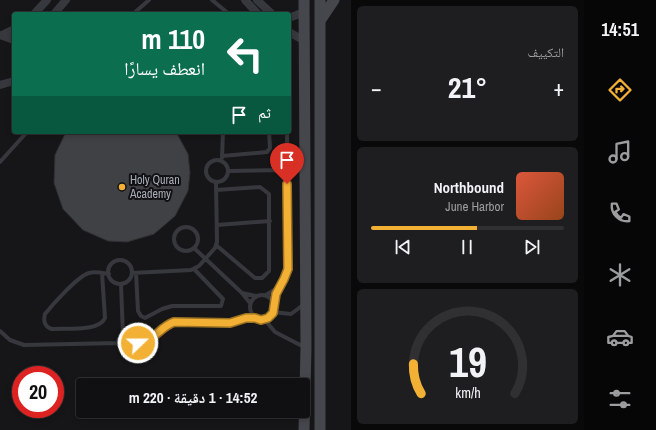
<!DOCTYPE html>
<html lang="ar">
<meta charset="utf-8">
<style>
:root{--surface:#101012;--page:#1e1e20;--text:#f1f3f6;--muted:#9c9d9f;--line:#303032;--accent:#f2b134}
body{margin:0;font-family:"Archivo Narrow","Noto Naskh Arabic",sans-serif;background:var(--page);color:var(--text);direction:rtl;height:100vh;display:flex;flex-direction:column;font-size:15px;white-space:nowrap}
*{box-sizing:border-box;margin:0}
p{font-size:13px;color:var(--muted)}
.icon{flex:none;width:22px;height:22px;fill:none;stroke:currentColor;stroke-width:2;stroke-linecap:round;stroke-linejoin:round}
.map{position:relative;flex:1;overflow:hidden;direction:ltr}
.drawer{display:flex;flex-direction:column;gap:6px;padding:6px;background:#09090a;width:233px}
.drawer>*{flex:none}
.banner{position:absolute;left:12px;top:12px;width:279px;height:122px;border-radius:4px;box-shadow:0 2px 6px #0003,0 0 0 1px var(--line);direction:rtl;background:#0b6e4f;color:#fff;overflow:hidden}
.speed{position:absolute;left:12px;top:366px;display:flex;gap:8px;font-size:20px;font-weight:700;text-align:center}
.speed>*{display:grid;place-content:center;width:52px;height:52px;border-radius:50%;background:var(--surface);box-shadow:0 2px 6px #0003,0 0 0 1px var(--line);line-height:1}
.speed .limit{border:6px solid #d22;background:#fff;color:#111}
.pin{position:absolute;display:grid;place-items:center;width:34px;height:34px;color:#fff;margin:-41px -17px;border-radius:50% 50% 50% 0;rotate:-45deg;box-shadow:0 0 4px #0007}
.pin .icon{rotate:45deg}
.me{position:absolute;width:44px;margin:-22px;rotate:68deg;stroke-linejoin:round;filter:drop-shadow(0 0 3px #0008)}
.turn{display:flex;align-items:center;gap:14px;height:84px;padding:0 20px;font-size:18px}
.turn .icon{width:52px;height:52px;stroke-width:2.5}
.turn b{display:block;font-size:28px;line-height:34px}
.then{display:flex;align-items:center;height:38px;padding:0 20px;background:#0003;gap:8px;font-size:15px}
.big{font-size:30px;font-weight:700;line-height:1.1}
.drawer .widget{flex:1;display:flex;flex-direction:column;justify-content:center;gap:6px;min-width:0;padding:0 14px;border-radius:6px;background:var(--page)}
.drawer .dial{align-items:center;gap:0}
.dial svg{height:104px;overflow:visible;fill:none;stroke:var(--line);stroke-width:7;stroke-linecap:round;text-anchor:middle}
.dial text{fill:var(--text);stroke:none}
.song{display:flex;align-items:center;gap:12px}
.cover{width:48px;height:48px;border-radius:6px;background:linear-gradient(135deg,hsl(10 70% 55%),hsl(20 70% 35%))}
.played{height:4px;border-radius:2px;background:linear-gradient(90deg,var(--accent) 55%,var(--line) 55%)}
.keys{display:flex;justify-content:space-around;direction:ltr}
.heat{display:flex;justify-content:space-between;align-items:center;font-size:22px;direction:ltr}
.trip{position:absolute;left:76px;top:378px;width:234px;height:40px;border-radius:4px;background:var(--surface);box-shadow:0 2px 6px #0003,0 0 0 1px var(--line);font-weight:700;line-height:40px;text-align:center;direction:rtl}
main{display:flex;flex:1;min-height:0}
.tabs{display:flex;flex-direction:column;width:72px;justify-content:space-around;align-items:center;background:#060607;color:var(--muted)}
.tabs .icon{width:28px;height:28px}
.tabs .selected{color:var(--accent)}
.tabs b{font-size:18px;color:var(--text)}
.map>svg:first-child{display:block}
.building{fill:#404145;stroke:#303034}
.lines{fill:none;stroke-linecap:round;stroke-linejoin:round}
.lane{stroke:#37383d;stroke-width:4}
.street{stroke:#37383d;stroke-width:8}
.secondary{stroke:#45474d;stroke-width:11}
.route-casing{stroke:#9d7322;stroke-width:10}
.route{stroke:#f2b134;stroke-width:7}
.poi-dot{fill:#f2b134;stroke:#111113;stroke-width:1.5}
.labels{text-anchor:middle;stroke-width:4;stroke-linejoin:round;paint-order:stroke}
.poi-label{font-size:12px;fill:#a8adb8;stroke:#111113;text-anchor:start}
</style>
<main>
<nav class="tabs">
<b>14:51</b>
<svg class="icon selected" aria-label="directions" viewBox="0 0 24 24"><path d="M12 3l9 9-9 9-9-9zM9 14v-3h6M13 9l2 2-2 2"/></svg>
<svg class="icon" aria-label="music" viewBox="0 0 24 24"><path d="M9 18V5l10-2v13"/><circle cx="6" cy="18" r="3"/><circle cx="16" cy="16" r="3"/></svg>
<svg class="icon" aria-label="phone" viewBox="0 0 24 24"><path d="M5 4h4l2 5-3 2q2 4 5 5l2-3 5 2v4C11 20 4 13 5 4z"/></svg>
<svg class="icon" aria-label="climate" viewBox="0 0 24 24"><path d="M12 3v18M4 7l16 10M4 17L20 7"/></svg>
<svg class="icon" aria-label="car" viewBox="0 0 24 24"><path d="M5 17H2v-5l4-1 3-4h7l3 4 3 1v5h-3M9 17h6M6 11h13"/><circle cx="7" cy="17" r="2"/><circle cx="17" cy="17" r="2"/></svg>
<svg class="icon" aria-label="filters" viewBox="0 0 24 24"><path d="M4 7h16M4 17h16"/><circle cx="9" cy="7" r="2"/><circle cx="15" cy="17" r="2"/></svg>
</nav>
<section class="drawer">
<div class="widget"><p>التكييف</p>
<div class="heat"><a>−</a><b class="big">21°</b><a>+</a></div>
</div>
<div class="widget">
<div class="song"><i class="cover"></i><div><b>Northbound</b><p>June Harbor</p></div></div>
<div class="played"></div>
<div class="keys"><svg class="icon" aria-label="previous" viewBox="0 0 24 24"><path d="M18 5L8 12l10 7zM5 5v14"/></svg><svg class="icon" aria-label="pause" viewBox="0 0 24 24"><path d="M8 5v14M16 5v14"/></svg><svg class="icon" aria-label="next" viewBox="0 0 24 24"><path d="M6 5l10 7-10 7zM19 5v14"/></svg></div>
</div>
<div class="widget dial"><svg viewBox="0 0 100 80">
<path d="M14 69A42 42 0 1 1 86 69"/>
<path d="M14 69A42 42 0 0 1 8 46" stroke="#f2b134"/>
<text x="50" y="56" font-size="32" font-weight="700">19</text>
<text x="50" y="72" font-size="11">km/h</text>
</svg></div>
</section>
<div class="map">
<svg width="351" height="430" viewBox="0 0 351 430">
<rect width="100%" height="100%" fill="#161618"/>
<path class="building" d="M66 132H176L188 154 190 173 188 191 175 216 154 234 127 242 108 241 83 230 63 209 54 183 55 155Z"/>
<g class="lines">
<path class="lane" d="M212 0 229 14
M133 14 149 0
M222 156 267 152 270 148 269 132
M222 158 223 132
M206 171a11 11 0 1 1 22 0a11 11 0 1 1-22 0Z
M0 162 27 132
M228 171 287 170
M217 225 270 221
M174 239a12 12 0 1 1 24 0a12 12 0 1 1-24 0Z
M216 245 255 278H262L269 271V194L260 187 216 190
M194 248 242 293 250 303
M108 272a12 12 0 1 1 24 0a12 12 0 1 1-24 0Z
M102 273 105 318C99 332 67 328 52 329 45 327 43 321 45 314 53 304 78 276 89 273 96 271 102 273 109 274
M132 273 191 270 199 266 215 248 217 242 216 183
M136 273 138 311 141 316 145 318 162 309 172 306H221L223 299 194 269
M121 284 123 336
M242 293 256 296
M250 307a12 12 0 1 1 24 0a12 12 0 1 1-24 0Z
M266 295 279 287 288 269 287 132
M273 312 291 314 303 305
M265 320 275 332 304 347
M0 331 10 340 24 345 118 343
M118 342a7 7 0 1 1 14 0a7 7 0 1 1-14 0Z
M131 343C157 344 155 328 173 323H230L255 318"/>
<path class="street" d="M245 0 258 14
M257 0 272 14
M34 14 47 0
M54 14 66 0
M289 18 304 12
M289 32 303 40
M0 35 14 40
M2 35 14 29
M0 85 14 81"/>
<path class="secondary" d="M304 0 306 348 304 430
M320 0V430
M320 21 334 0"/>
</g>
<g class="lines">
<defs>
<path id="route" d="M138 343C157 340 158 328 174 322L230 323 246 318H255L261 320 268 318 273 313 276 294 284 279 288 269 287 184"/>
</defs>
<use href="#route" class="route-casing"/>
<use href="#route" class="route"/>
</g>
<circle class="poi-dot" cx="122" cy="187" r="4"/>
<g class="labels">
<g class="poi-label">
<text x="130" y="184">Holy Quran<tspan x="130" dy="14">Academy</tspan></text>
</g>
</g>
</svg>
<div class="speed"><div class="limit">20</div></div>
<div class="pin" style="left:287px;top:184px;background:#d93025"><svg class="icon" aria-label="arrive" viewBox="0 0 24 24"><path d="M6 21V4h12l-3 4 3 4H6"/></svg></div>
<svg class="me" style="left:138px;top:343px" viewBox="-20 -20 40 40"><circle r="17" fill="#f2b134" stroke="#fff" stroke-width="3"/><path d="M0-11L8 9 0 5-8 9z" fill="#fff"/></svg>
<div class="trip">14:52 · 1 دقيقة · 220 m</div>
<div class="banner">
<div class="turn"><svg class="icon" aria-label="left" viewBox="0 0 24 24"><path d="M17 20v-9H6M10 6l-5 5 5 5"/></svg><div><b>110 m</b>انعطف يسارًا</div></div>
<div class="then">ثم<svg class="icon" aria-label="arrive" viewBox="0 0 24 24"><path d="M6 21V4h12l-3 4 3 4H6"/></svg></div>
</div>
</div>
</main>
